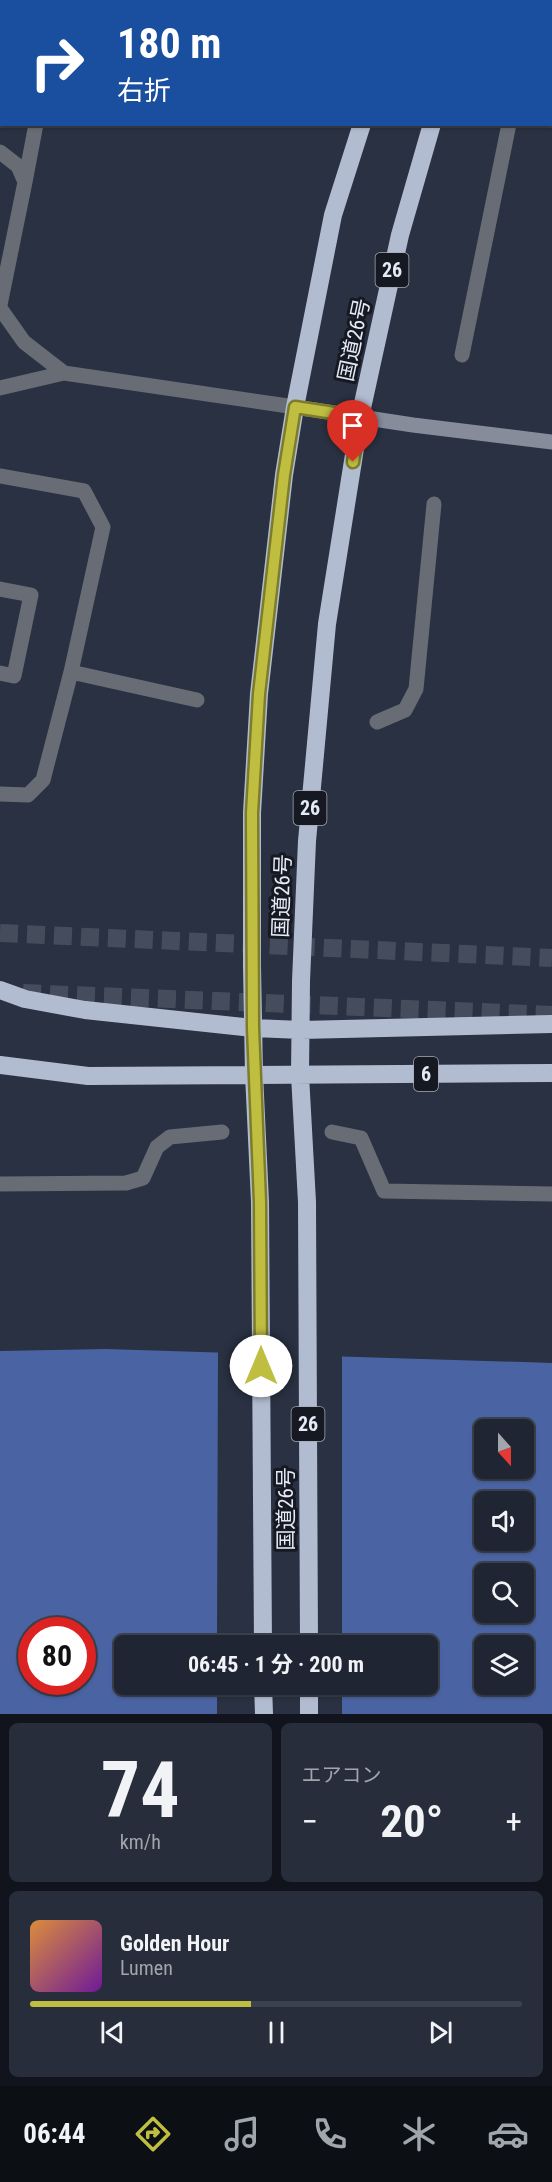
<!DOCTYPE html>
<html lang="ja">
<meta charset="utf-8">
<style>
:root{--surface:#1f2532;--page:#272d3a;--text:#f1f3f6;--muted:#a1a5ac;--line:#3c424d;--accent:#bfbe41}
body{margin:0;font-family:"Roboto Condensed","Noto Sans JP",sans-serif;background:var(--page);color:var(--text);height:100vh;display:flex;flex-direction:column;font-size:22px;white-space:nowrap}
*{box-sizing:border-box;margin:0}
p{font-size:20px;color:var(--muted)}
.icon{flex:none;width:33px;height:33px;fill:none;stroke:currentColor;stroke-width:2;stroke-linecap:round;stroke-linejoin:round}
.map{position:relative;height:1714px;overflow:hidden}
.panel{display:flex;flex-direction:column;gap:9px;padding:9px;background:#11141c;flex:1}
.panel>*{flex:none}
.banner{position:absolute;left:0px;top:0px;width:552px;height:126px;box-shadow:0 2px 4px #0004,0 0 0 2px var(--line);background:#1a4fa0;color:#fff;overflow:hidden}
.needle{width:39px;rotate:159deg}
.controls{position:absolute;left:474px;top:1419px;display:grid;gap:12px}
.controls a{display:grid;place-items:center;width:60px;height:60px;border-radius:9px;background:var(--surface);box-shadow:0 2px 4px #0004,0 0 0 2px var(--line);font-size:30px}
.speed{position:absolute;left:18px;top:1617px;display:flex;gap:12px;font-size:30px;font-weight:700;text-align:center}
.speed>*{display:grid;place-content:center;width:78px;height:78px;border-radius:50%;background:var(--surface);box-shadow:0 2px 4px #0004,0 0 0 2px var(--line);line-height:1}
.speed .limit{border:9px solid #d22;background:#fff;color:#111}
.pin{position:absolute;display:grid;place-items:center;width:51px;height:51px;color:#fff;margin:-62px -26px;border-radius:50% 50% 50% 0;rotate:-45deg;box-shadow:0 0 6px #0007}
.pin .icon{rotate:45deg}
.me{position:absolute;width:66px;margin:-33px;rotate:0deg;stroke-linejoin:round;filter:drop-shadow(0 0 4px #0008)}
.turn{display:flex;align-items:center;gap:21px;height:126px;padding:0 18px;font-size:27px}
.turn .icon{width:78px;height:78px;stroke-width:2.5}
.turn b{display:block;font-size:42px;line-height:51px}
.big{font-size:45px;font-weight:700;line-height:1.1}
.panel .card{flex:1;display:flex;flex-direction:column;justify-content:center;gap:9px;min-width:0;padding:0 21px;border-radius:9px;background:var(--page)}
.panel .dial{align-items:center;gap:0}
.dial b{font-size:78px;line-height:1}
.song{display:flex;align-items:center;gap:18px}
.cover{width:72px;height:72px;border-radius:9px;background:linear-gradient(135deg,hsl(30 70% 55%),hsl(280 70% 35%))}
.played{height:6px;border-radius:3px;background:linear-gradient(90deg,var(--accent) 45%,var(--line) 45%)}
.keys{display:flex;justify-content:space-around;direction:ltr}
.heat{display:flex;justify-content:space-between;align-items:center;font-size:33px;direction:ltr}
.panel .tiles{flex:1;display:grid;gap:9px;grid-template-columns:1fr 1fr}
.card:last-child{grid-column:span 2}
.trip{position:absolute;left:114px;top:1635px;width:324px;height:60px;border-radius:9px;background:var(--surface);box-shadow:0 2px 4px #0004,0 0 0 2px var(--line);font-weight:700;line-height:60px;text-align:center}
.dock{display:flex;height:96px;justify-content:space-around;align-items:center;background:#0c0f14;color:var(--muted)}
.dock .icon{width:42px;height:42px}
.dock .active{color:var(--accent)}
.dock b{font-size:27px;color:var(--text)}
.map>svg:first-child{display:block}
.water{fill:#4a63a2;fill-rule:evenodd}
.pier{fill:#293142}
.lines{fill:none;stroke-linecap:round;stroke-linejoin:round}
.highway-tunnel{stroke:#454d5d;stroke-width:18;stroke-dasharray:18 9;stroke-linecap:butt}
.lane{stroke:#686c74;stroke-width:15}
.street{stroke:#686c74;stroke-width:15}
.secondary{stroke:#868c9a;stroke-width:15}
.highway{stroke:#b2bcd1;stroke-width:18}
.route-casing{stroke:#7c7c2a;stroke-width:15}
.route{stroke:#bfbe41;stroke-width:10}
.labels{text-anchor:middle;stroke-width:6;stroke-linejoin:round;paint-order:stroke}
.shield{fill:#161921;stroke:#a7abb6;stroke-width:1.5}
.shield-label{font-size:20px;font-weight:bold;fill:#e5eaf6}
.street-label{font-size:21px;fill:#e5eaf6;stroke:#161921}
</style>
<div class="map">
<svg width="552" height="1714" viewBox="0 0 552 1714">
<rect width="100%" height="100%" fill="#293142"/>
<path class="water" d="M106 1349 552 1363V1714H0V1351ZM484 1430H524V1468H484ZM484 1502H524V1540H484ZM484 1574H524V1612H484ZM32 1630H82V1682H32ZM124 1646H428V1684H124ZM484 1646H524V1684H484Z"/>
<path class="pier" d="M218 1350 342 1353V1646L217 1645Z
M217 1685H342V1714H217Z"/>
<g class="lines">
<path class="highway-tunnel" d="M0 933 552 958
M23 993 552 1015"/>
<path class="lane" d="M55 0V2
M535 2V0
M0 14H2
M0 152 18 166 25 182 0 305
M25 182 36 124
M0 308 24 342 64 373
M462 355 509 124
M0 388 64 373 295 407
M0 476 84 491 103 527 71 672 43 780 28 795 0 794
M0 589 31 595 14 676 0 673
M71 672 197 700
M377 722 405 710 416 689 434 504"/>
<path class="street" d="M332 1132 361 1138 384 1191 552 1194
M0 1184 126 1183 143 1178 157 1147 170 1137 222 1132"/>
<path class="secondary" d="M295 407 413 425 552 442"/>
<path class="highway" d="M401 2 402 0
M467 2 468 0
M0 990 25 999 85 1010 253 1028 301 1030 552 1024
M0 1065 88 1076 552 1073
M263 1646 260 1202 254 1074 252 966V813L259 694 284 475 295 407 333 215 362 124
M309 1646 307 1202 300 1075 301 981 307 841 327 624 360 417 400 235 432 124
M263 1684 264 1714
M309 1684V1714"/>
</g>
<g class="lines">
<defs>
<path id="route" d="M261 1366 260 1202 253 1028 252 813 259 694 284 475 295 407 360 417 353 462"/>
</defs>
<use href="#route" class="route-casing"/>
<use href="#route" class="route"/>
</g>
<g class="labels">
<g class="shield">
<rect x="375.5" y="253" width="33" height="34" rx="4.5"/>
<rect x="293.5" y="791" width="33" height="34" rx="4.5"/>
<rect x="414" y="1057" width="24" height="34" rx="4.5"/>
<rect x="291.5" y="1407" width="33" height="34" rx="4.5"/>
</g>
<g class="shield-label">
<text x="392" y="277">26</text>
<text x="310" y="815">26</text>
<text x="426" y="1081">6</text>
<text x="308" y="1431">26</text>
</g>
<g class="street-label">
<text transform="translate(354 340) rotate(-78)" y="7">国道26号</text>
<text transform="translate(282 896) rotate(-88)" y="7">国道26号</text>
<text transform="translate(286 1509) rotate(-90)" y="7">国道26号</text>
</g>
</g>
</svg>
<div class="controls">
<a><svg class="needle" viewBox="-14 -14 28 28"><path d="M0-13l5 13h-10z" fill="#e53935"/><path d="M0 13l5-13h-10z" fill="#a1a5ac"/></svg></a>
<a><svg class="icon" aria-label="sound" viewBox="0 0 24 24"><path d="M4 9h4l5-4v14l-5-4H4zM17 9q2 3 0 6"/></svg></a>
<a><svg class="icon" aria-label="search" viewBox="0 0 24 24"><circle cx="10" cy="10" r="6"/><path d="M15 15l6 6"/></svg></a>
<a><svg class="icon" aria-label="layers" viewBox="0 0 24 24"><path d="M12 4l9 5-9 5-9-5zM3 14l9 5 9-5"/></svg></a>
</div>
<div class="speed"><div class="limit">80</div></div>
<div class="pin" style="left:353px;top:462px;background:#d93025"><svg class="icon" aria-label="arrive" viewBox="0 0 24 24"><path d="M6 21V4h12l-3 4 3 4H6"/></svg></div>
<svg class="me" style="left:261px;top:1366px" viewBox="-20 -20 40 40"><circle r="19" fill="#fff"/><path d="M0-13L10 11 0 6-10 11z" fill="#bfbe41"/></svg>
<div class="trip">06:45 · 1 分 · 200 m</div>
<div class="banner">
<div class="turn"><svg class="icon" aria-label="right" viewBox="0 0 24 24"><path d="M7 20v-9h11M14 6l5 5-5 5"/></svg><div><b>180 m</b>右折</div></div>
</div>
</div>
<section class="panel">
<div class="tiles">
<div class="card dial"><b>74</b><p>km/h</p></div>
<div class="card"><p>エアコン</p>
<div class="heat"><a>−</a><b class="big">20°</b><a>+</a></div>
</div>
<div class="card">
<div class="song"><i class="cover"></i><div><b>Golden Hour</b><p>Lumen</p></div></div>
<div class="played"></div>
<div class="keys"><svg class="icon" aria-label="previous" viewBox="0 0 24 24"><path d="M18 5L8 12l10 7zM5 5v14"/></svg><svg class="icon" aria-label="pause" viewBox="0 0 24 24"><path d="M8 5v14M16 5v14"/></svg><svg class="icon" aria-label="next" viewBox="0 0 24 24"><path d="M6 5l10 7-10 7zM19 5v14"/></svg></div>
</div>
</div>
</section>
<nav class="dock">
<b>06:44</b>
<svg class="icon active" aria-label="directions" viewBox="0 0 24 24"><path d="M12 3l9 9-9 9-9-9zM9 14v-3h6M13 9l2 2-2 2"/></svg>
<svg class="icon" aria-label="music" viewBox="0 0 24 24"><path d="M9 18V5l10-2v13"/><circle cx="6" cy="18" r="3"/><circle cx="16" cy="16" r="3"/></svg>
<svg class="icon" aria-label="phone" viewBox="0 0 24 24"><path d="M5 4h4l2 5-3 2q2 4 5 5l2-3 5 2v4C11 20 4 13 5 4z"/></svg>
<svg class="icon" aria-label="climate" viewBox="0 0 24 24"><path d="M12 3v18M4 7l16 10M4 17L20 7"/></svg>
<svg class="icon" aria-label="car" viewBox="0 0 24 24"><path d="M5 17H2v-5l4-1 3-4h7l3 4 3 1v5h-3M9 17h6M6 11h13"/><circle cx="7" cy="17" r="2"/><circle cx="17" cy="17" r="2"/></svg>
</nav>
